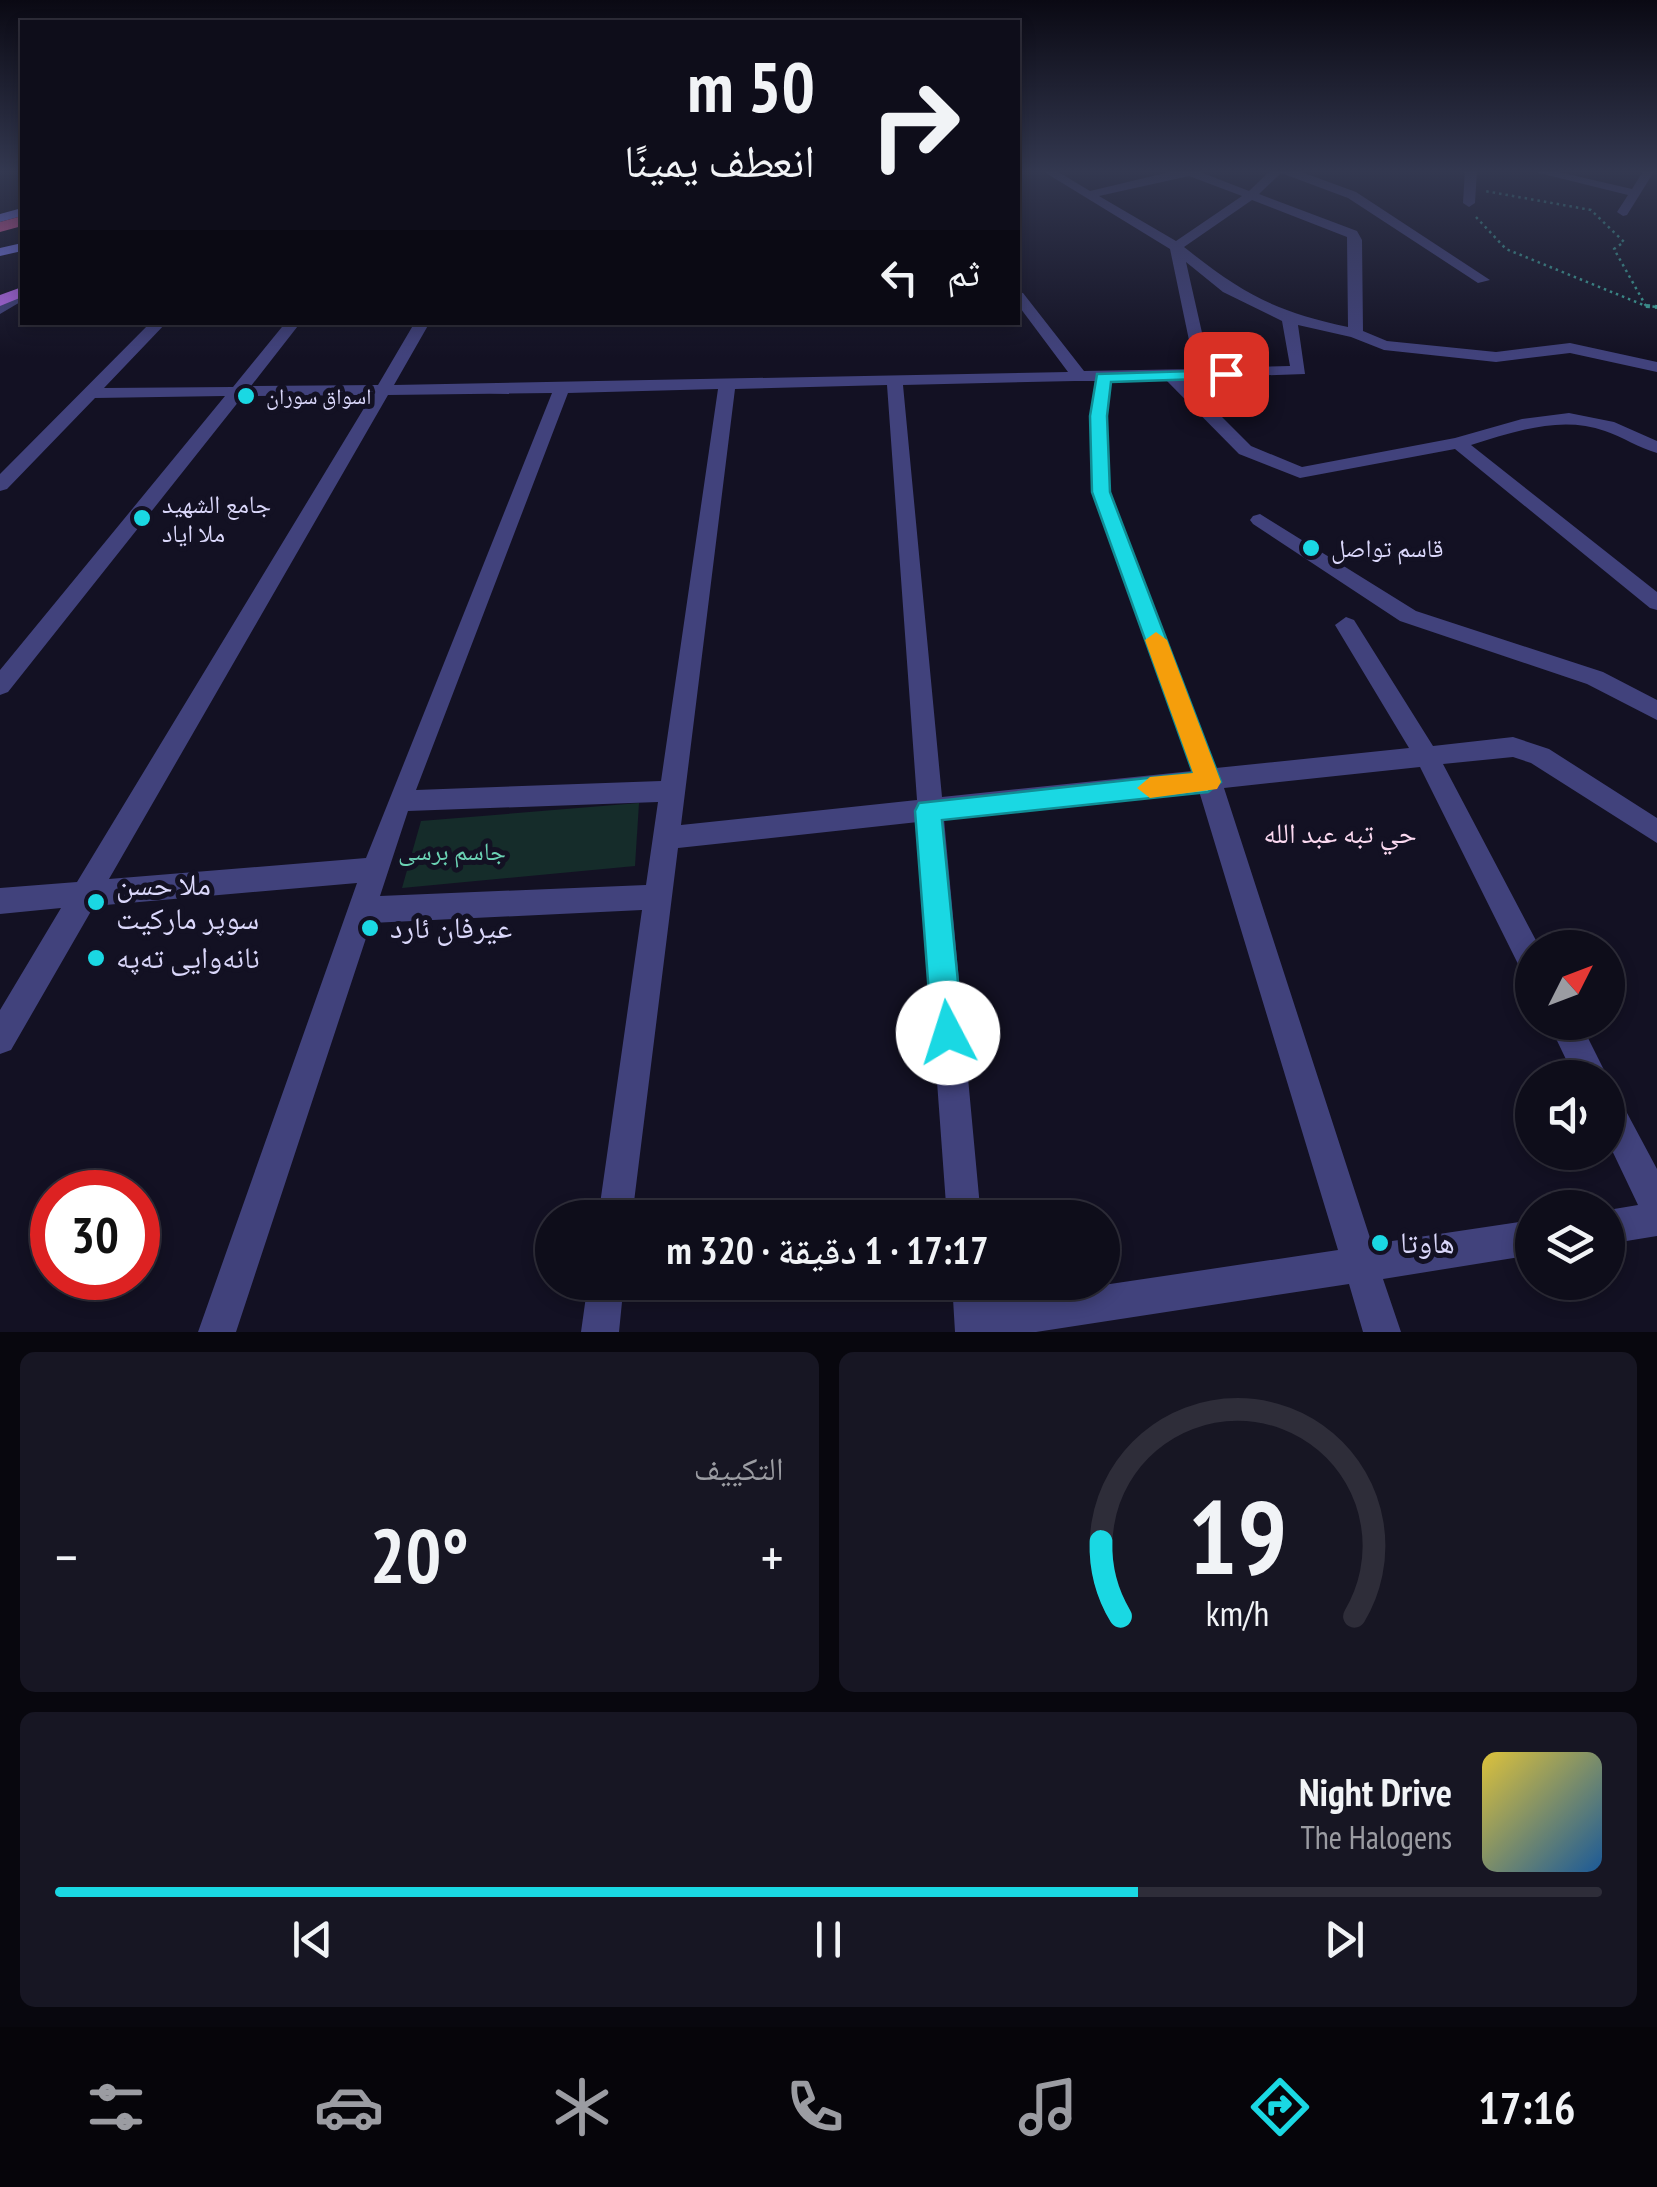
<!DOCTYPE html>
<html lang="ar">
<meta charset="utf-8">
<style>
:root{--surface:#0e0d1a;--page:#171623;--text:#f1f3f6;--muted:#9b9ca2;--line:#2e2d39;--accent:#1ad8e3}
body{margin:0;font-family:"PT Sans Narrow","Noto Naskh Arabic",sans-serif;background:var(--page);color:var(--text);direction:rtl;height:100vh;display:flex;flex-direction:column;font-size:38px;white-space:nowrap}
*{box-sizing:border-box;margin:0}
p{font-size:32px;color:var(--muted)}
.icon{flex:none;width:55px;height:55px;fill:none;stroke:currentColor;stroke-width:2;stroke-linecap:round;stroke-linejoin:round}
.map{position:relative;height:1332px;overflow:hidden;direction:ltr}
.sheet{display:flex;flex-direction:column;gap:20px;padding:20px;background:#08070e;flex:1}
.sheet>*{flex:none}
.banner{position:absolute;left:20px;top:20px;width:1000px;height:305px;border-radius:0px;box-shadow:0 5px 15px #0003,0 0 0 2px var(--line);direction:rtl;background:#0e0d1a;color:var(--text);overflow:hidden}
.needle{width:65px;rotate:48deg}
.fabs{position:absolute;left:1515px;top:930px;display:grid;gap:20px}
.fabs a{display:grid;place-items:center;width:110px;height:110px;border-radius:50%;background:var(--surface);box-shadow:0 5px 15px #0003,0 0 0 2px var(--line);font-size:50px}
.speed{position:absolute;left:30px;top:1170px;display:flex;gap:20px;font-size:50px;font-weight:700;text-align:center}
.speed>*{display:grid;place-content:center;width:130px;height:130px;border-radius:50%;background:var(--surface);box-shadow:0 5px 15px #0003,0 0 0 2px var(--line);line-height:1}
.speed .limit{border:15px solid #d22;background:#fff;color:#111}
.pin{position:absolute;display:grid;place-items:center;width:85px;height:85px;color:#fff;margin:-42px;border-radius:20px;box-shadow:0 5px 15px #0006}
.me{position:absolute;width:110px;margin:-55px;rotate:355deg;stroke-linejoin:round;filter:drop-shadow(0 0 8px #0008)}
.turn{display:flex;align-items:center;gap:35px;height:210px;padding:0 40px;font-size:45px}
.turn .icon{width:130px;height:130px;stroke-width:2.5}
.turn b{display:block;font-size:70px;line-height:85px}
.then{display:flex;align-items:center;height:95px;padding:0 40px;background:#0003;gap:20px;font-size:38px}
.big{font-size:75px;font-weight:600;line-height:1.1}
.sheet .widget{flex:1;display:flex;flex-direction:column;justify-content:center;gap:15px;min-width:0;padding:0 35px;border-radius:15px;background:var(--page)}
.sheet .dial{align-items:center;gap:0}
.dial svg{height:260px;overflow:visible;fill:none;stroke:var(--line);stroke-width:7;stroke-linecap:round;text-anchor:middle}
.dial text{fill:var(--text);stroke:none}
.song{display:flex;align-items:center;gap:30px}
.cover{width:120px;height:120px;border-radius:15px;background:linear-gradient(135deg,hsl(50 70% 55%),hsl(210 70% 35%))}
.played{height:10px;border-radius:5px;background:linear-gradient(90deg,var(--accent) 70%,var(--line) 70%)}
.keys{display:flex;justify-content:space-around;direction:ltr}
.heat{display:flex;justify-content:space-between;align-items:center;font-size:55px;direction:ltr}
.sheet .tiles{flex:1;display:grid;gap:20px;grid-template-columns:1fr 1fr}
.widget:last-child{grid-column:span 2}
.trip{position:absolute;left:535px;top:1200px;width:585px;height:100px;border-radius:50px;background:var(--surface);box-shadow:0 5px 15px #0003,0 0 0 2px var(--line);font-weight:600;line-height:100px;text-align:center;direction:rtl}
.menu{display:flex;height:160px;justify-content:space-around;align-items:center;background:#06050a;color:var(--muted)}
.menu .icon{width:70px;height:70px}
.menu .current{color:var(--accent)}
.menu b{font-size:45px;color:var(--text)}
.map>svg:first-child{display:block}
.green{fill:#152c2a}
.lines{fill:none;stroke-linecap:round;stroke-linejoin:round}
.path-far1{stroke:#3da99d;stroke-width:2.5;stroke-dasharray:2.5 4;stroke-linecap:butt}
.path{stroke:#3da99d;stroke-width:4;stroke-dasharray:4 5;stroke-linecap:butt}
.street{fill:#41427c;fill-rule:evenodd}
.secondary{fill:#797bf0;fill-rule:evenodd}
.primary{fill:#b76bee;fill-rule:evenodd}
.highway{fill:#ed60aa;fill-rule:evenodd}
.route{fill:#1ad8e3;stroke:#118c94;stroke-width:2.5}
.slow{fill:#f59e0b}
.poi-dot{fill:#1ad8e3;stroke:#131123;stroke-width:4}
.labels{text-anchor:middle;stroke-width:10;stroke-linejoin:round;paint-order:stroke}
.far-poi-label{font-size:22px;fill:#dad7fa;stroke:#131123;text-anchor:start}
.poi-label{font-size:25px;fill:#dad7fa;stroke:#131123;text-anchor:start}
.park-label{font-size:25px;fill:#6bd2b4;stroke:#131123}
.neighbourhood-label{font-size:28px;fill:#fbd9f0;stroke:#131123}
.near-poi-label{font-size:30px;fill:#dad7fa;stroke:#131123;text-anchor:start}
</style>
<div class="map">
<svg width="1657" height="1332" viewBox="0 0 1657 1332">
<rect width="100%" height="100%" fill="#131123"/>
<path class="green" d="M639 803 635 866 402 888 421 821Z"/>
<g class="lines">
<path class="path-far1" d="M1476 217 1506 249 1646 306 1614 249 1624 242 1591 210 1485 191
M1646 306 1657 307"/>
<path class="path" d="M1646 306 1657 307"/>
<path class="street" d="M1041 170H1055L1090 191 1178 170H1195L1249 191 1271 170H1296L1356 192 1490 280 1478 283 1348 198 1281 173 1259 194 1357 231 1362 240 1363 331 1387 341 1496 352 1570 343 1657 362V372L1570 353 1496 362 1384 350 1351 337 1298 325 1305 374 1183 378 1251 446 1302 467 1455 438 1522 419 1569 413 1614 422 1657 441V453C1639 448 1623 437 1605 431 1560 415 1514 432 1471 445L1657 592V610L1650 608 1455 449 1300 478 1239 454 1165 379 1111 380 1106 416 1110 492 1216 768 1409 748 1335 625 1346 617 1354 620 1433 746 1513 737 1549 749 1657 818V843L1531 763 1513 757 1443 764 1540 948H1532V976L1522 972 1420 767 1224 788 1372 1244 1532 1220V1255L1383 1279 1401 1332H1363L1349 1284 1036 1332H955L952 1282H988L990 1302 1338 1250 1199 791 944 819 981 1218H947L918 822 678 848 632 1218H598L642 910 371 923 236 1332H198L357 883 94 906 11 1050 0 1054V1010L61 908 0 914V888L77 882 372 395 243 396 8 692 0 695V670L225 396 95 398 7 489 0 491V474L151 322H167L104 388 233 387 286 322H301L251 386 378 385 415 322H430L394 385 1068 372 1018 305V292L1023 293 1084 371 1195 369 1170 249ZM1189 176 1242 196 1176 241 1099 196ZM1252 200 1347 237 1348 327C1274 311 1243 294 1184 247ZM1186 262 1223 292 1282 321 1290 366 1210 368ZM1075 381H1095L1090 416 1092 492 1192 771 942 797 903 385ZM887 385 917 800 681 825 735 389ZM718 389 661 781 416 790 568 393ZM552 393 366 858 109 879 388 395ZM658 802 646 885 380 896 408 811Z
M1465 170H1477L1475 203 1469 207 1463 203Z
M1527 170H1550L1632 189 1644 170H1655L1627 215 1623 216 1617 212 1628 195Z
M22 291V301L0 314V303Z
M1260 514 1416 611 1603 672 1657 700V720L1587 684 1400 621 1253 524 1250 520 1253 516Z
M1548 1022H1580L1608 1078V1079L1575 1078Z
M1608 1093 1619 1098 1657 1169V1236L1608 1244V1210L1638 1205 1608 1142Z
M588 1282H624L619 1332H581Z"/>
<path class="secondary" d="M22 208V216L0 222V214Z
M22 243V251L0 256V248Z"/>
<path class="primary" d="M22 287V297L0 306V295Z"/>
<path class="highway" d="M22 216V226L0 232V222Z"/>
</g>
<linearGradient id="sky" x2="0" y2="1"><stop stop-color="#0a0913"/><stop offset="0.48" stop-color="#333850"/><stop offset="1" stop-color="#333850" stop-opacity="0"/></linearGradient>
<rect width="1657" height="357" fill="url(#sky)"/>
<path class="route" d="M1226 370 1234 374 1232 378 1111 382 1107 416 1110 492 1221 782 1208 792 942 820 963 1033 958 1044 948 1048 937 1044 932 1033 915 811 919 803 1193 773 1092 492 1090 416 1097 374Z"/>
<path class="slow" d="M1156 632 1167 640 1221 782 1217 789 1150 798 1137 788 1150 777 1193 773 1145 640Z"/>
<g class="poi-dot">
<circle cx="246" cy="396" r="10"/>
<circle cx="142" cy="518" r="10"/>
<circle cx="1311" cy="548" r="10"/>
<circle cx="96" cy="902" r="10"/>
<circle cx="370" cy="928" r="10"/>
<circle cx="96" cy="958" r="10"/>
<circle cx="1380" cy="1243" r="10"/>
</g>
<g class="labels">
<g class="far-poi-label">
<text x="266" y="404">اسواق سوران</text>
</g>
<g class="poi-label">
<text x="162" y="513">جامع الشهيد<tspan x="162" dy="29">ملا اياد</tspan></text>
<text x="1331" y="557">قاسم تواصل</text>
</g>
<g class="park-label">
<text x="452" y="860">جاسم برسی</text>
</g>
<g class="neighbourhood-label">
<text x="1340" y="843">حي تبه عبد الله</text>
</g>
<g class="near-poi-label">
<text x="116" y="895">ملا حسن<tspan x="116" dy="34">سوپر ماركيت</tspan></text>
<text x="390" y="938">عیرفان ئارد</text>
<text x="116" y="968">نانەوایی تەپە</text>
<text x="1400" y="1253">هاوتا</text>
</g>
</g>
</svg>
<div class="fabs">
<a><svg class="needle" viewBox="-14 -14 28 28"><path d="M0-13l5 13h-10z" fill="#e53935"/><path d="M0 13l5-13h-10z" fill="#9b9ca2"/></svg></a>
<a><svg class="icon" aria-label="sound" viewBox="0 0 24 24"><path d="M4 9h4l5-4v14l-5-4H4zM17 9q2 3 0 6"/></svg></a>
<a><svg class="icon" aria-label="layers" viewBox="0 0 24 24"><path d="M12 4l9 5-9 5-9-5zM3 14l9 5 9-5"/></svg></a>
</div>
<div class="speed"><div class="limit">30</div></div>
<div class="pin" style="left:1226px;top:374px;background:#d93025"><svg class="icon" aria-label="arrive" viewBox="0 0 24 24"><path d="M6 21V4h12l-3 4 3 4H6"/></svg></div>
<svg class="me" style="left:948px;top:1033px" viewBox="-20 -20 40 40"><circle r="19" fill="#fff"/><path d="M0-13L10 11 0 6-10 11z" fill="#1ad8e3"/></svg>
<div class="trip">17:17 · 1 دقيقة · 320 m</div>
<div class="banner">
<div class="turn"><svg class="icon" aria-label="right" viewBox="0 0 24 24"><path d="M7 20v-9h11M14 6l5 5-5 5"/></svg><div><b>50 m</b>انعطف يمينًا</div></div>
<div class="then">ثم<svg class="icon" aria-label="left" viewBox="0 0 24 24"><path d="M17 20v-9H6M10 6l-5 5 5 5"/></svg></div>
</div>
</div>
<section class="sheet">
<div class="tiles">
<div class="widget dial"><svg viewBox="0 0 100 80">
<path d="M14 69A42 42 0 1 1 86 69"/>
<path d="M14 69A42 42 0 0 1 8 46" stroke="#1ad8e3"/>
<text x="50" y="56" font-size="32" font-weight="700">19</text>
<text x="50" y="72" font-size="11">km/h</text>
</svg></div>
<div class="widget"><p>التكييف</p>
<div class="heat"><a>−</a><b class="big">20°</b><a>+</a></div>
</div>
<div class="widget">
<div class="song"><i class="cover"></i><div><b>Night Drive</b><p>The Halogens</p></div></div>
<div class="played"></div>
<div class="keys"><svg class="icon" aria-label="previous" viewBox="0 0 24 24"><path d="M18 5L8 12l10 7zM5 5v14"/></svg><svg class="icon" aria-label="pause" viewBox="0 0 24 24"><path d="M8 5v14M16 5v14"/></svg><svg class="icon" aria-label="next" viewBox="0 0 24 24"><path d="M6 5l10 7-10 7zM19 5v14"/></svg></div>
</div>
</div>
</section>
<nav class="menu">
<b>17:16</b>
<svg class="icon current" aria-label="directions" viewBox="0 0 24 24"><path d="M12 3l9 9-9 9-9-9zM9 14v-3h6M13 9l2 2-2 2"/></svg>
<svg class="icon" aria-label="music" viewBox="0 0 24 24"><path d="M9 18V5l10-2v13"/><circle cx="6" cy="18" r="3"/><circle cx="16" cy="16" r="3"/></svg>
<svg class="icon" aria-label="phone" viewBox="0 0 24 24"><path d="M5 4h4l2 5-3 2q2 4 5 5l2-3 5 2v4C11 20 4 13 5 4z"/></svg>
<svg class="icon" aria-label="climate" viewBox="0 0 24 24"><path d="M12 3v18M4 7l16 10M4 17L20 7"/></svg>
<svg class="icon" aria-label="car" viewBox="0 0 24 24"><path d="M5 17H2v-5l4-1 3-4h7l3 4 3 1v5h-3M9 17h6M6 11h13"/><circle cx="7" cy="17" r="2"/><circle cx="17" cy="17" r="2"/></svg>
<svg class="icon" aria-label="filters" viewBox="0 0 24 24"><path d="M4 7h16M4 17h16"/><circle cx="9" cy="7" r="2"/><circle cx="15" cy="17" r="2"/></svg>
</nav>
